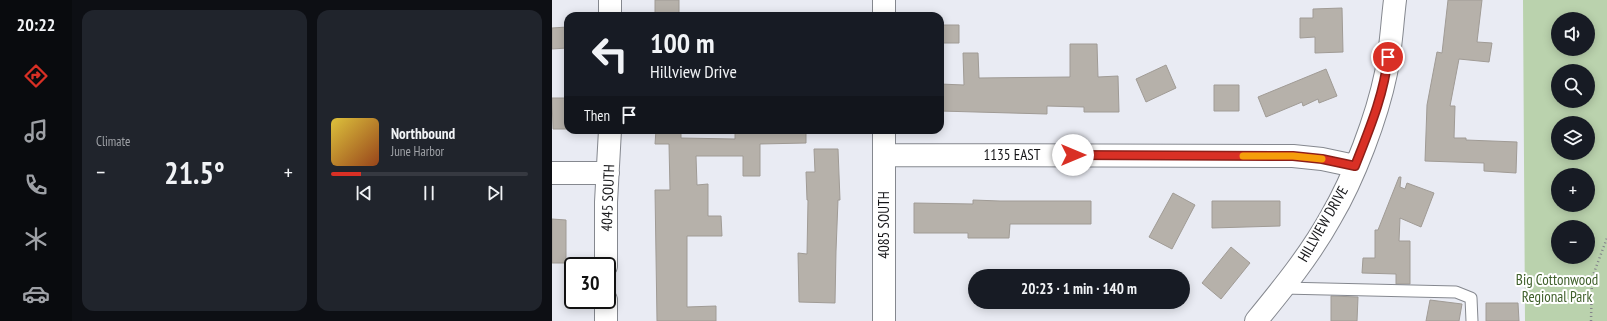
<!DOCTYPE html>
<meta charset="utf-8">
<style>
:root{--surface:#171b24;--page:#20242c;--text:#f1f3f6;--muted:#9ea1a6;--line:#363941;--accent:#d93025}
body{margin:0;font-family:"PT Sans Narrow",sans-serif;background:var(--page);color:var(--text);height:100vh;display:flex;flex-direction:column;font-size:15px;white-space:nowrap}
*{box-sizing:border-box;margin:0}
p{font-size:13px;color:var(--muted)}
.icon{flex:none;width:22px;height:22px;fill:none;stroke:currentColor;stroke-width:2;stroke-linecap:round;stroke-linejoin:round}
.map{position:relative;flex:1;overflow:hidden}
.details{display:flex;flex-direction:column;gap:10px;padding:10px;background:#0d0f14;width:480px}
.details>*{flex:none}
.hud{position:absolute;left:12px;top:12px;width:380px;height:122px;border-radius:12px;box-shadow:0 2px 10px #0003;background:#171b24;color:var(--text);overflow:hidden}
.fabs{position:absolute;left:999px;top:12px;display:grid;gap:8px}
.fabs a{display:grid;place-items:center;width:44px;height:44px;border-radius:50%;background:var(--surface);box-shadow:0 2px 10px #0003;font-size:20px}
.speed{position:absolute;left:12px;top:257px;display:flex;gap:8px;font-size:20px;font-weight:700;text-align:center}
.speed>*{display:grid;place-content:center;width:52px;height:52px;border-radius:50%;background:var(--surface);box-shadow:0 2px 10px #0003;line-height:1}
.speed .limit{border:2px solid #111;border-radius:6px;background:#fff;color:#111}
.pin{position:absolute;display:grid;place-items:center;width:34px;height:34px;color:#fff;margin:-17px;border:2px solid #fff;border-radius:50%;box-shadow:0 1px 4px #0007}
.me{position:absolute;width:44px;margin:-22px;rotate:90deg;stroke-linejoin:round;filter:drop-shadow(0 0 3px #0008)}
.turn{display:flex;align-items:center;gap:14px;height:84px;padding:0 20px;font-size:18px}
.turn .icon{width:52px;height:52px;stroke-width:2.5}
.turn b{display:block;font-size:28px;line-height:34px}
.then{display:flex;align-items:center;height:38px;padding:0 20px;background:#0003;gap:8px;font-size:15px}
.big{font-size:30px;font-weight:600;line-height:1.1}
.details .tile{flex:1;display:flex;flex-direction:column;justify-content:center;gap:6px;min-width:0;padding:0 14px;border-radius:12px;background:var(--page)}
.song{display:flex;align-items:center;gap:12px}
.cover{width:48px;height:48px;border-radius:6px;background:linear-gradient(135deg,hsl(50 70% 55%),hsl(20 70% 35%))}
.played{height:4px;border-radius:2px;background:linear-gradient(90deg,var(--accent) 15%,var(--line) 15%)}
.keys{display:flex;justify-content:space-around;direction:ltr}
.heat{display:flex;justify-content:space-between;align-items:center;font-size:22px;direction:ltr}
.details .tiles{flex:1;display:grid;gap:10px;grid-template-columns:repeat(2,1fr)}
.trip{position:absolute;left:416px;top:269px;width:222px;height:40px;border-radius:20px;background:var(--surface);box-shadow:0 2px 10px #0003;font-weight:600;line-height:40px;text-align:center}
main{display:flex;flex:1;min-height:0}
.dock{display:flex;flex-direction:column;width:72px;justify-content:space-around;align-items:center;background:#090b0e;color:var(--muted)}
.dock .icon{width:28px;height:28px}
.dock .selected{color:var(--accent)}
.dock b{font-size:18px;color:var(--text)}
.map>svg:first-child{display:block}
.green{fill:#bad2ad;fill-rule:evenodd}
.building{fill:#b6b1aa;stroke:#a09b95}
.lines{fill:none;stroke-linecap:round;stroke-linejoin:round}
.lane-casing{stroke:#85888f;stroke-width:13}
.street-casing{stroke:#85888f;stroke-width:24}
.path{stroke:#84858b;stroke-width:2.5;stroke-dasharray:1 3;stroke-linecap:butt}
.lane{stroke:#fff;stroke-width:11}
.street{stroke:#fff;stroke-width:22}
.route-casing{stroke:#8d1f18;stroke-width:10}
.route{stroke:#d93025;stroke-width:7}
.slow{stroke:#f59e0b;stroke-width:7}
.labels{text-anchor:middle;stroke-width:4;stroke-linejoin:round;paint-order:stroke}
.street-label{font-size:15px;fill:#151518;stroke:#fff}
.park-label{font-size:15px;fill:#40602c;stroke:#fff}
</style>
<main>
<nav class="dock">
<b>20:22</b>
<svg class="icon selected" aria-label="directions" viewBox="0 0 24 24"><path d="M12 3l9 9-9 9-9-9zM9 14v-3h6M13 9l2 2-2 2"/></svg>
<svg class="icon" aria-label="music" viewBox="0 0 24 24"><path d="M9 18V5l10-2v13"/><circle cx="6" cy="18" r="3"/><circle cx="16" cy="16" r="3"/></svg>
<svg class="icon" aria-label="phone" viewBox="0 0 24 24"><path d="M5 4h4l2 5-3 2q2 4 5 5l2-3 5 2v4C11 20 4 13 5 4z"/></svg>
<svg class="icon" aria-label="climate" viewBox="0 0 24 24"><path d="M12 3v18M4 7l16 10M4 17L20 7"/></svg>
<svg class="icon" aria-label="car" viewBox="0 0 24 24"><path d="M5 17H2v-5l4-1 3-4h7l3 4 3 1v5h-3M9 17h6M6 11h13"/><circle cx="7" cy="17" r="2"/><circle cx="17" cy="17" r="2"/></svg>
</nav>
<section class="details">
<div class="tiles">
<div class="tile"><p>Climate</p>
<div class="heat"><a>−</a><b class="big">21.5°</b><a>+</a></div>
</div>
<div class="tile">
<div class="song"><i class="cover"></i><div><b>Northbound</b><p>June Harbor</p></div></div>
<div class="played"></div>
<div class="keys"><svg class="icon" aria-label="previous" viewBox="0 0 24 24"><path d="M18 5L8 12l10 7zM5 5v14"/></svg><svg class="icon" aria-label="pause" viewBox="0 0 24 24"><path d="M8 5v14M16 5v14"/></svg><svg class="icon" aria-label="next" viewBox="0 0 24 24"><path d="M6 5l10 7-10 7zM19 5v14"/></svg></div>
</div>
</div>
</section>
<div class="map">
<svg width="1055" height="321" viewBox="0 0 1055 321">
<rect width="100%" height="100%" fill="#e9ebf3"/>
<path class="green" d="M971 0H1055V321H973ZM1006 19H1036V49H1006ZM1006 71H1036V101H1006ZM1006 123H1036V153H1006ZM1006 175H1036V205H1006ZM1006 227H1036V257H1006Z"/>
<path class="building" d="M103 0H127V16H103Z
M896 0H930L925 42 940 43 937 62 907 59 898 106H903L902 138H914V140L965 142 964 173 932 171V163L873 161 875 105 885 52 890 53Z
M790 8 791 52 763 53V37L748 38V18H761V9Z
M388 25H407V43H388Z
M15 27V48L0 49V28Z
M518 44H545L546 77 566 76 567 112H532V107L495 106V114L388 111V84L412 85 411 53H426L427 78 518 77Z
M614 65 624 88 594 102 584 79Z
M774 69 785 96 767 103 766 99 751 106 750 102 714 117 706 97Z
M662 85H687V111H662Z
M0 98H16V129H1Z
M104 130H129V138L183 139V130H254V143L208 144V176H191V156H144L145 185 156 184V216H169L170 236H135V307L164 306V321H105L103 190H118L117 144H103Z
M262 149H286L288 200H286L284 251 283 303 247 302 246 253 255 254 256 200H255L254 172H263Z
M847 177H849L848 187 853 189 855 183 882 193 869 227 848 218 847 241H858V284H844V274L810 273 811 258H823V230H826Z
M621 193 643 205 620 249 597 237Z
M421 200 448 201H539V224H458L457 238H416V233H362V203L421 204Z
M660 201H728V226L660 228Z
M0 219 14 220V263H0Z
M679 247 698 263 669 299 650 283Z
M779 296 806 297 805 321H779Z
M878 300 910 304 907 321H874Z
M934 303H966L967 321H934Z"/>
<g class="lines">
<defs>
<path id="lane" d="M731 288 904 292 919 298 920 321"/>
<path id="street" d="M332 0V16
M58 16V0
M332 155 741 156 770 159 803 166
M0 173H56
M54 266V202L58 130
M54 300V321
M332 321V130
M704 321C731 288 758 255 779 217 802 178 825 117 834 73 839 49 840 24 843 0"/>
</defs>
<use href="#lane" class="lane-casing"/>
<use href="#street" class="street-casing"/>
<path class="path" d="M1039 321 1040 278 1055 238"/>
<use href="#lane" class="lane"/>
<use href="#street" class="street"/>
</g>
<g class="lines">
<defs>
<path id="route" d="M521 155 741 156 770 159 803 166C817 130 832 95 836 57"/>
</defs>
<use href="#route" class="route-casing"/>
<use href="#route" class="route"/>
<path class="slow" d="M691 156H741L770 159"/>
</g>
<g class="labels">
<g class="street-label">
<text x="460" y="160">1135 EAST</text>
<text transform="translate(56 198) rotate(-88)" y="5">4045 SOUTH</text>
<text transform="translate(771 224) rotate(-60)" y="5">HILLVIEW DRIVE</text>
<text transform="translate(332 225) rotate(-90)" y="5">4085 SOUTH</text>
</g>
<g class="park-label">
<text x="1005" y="285">Big Cottonwood<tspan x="1005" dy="17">Regional Park</tspan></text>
</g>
</g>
</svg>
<div class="fabs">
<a><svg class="icon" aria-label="sound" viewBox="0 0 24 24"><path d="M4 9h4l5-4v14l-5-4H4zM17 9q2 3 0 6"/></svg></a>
<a><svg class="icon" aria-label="search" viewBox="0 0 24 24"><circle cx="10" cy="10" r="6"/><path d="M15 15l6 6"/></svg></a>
<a><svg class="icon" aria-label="layers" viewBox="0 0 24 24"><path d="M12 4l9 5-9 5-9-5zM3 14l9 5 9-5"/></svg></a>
<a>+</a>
<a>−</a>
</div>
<div class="speed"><div class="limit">30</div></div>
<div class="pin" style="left:836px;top:57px;background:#d93025"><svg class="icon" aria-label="arrive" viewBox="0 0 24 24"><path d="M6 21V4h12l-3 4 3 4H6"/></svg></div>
<svg class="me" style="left:521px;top:155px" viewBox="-20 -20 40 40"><circle r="19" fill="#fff"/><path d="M0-13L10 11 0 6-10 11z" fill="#d93025"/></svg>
<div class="trip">20:23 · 1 min · 140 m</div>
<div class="hud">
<div class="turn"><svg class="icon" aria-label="left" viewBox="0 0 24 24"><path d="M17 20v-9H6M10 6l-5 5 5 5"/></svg><div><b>100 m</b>Hillview Drive</div></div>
<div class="then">Then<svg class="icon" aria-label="arrive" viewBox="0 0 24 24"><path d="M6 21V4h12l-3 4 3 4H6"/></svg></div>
</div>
</div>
</main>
